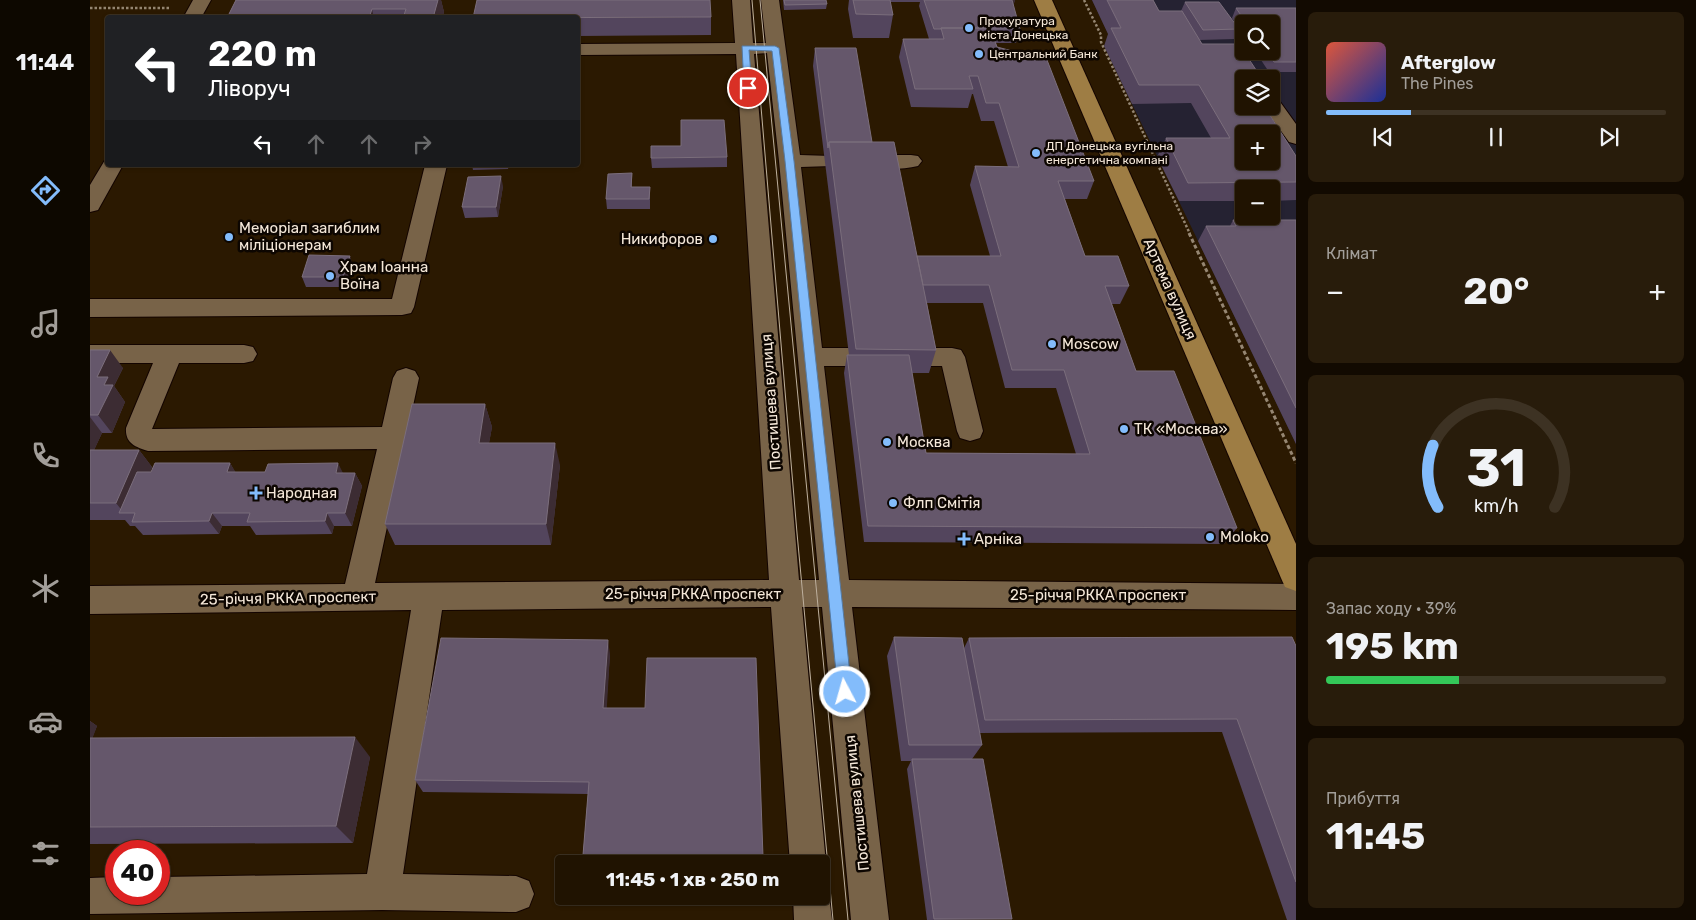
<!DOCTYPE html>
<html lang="uk">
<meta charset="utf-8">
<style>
:root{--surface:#201301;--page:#281c0b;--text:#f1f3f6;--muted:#a29e99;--line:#3d3223;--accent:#83bcfb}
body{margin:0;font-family:Rubik,sans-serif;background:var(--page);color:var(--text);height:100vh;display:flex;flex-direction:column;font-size:19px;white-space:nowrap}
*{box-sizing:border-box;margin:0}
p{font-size:16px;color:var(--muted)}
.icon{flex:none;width:28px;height:28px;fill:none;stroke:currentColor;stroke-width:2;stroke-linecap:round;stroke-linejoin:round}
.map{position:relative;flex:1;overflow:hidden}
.sheet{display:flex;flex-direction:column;gap:12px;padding:12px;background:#120a01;width:400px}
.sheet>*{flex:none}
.top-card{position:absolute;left:15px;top:15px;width:475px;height:152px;border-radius:5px;box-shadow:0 1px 4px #0004,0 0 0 1px var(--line);background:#202124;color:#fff;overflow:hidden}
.controls{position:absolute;left:1145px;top:15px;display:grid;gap:10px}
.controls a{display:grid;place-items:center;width:45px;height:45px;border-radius:5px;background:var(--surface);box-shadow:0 1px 4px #0004,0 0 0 1px var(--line);font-size:25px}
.speed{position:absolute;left:15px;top:840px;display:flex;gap:10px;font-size:25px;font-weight:700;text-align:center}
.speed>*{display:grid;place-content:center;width:65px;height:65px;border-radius:50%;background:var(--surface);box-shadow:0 1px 4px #0004,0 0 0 1px var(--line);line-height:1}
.speed .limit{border:8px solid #d22;background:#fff;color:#111}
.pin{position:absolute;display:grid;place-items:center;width:42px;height:42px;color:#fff;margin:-21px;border:2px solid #fff;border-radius:50%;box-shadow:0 1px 5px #0007}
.me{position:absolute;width:55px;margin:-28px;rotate:354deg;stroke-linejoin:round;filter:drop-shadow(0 0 4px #0008)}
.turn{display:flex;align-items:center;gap:18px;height:105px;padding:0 20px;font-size:22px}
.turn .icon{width:65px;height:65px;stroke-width:2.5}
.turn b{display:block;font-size:35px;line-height:42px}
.lanes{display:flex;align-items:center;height:48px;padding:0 20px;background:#0003;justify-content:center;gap:25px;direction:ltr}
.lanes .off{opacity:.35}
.big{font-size:38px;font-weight:700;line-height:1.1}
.sheet .widget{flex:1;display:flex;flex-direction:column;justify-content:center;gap:8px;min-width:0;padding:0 18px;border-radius:8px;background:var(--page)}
.sheet .dial{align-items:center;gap:0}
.dial svg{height:130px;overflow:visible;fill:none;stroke:var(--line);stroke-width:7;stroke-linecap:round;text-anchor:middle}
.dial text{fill:var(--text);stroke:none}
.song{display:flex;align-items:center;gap:15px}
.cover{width:60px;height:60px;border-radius:8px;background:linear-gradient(135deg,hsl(10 70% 55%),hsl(230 70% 35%))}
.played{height:5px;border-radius:2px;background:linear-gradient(90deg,var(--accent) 25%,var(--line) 25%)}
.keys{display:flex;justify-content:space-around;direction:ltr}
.heat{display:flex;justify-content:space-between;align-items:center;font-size:28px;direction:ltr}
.charge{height:8px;border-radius:4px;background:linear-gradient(90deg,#34c759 39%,var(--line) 0)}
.trip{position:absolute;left:465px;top:855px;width:275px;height:50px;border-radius:5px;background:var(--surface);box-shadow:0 1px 4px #0004,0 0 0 1px var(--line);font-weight:700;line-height:50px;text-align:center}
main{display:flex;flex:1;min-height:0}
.menu{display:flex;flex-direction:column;width:90px;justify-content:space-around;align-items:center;background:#0d0800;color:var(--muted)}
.menu .icon{width:35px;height:35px}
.menu .current{color:var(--accent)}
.menu b{font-size:22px;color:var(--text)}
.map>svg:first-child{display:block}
.commercial{fill:#252232;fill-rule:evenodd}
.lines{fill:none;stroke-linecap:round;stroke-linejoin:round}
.minor-casing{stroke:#130400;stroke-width:2}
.major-casing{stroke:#130400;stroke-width:2}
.path-far1{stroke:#958672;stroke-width:2.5;stroke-dasharray:2.5 2;stroke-linecap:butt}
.path{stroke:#958672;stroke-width:3;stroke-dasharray:4 2.5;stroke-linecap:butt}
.minor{fill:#786348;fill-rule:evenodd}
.major{fill:#9e7d44;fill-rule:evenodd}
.tram{stroke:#beb09e;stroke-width:1}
.wall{fill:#53455d;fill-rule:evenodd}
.shaded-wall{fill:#3c2c33}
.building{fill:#65576b;stroke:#7b6e7c;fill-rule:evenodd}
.route{fill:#83bcfb;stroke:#557aa3}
.poi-dot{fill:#83bcfb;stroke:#0d0601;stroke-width:2}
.labels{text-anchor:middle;stroke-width:5;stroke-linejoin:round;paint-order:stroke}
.far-poi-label{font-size:12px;fill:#f5e8d9;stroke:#0d0601;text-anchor:start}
.poi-label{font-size:15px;fill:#f5e8d9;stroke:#0d0601;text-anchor:start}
.street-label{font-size:15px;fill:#f5e8d9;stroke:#0d0601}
</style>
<main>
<nav class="menu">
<b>11:44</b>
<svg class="icon current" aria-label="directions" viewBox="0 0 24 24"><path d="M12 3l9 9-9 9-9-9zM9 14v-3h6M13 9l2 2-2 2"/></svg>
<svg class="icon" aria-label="music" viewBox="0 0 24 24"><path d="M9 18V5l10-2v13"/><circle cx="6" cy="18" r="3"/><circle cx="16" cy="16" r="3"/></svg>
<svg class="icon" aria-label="phone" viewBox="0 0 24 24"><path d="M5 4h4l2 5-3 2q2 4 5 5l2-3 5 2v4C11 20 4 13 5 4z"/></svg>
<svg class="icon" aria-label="climate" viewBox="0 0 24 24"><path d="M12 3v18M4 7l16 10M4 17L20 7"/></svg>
<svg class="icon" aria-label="car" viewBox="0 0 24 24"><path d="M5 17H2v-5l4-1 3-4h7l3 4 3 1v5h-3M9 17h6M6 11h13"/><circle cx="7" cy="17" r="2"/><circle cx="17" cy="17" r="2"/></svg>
<svg class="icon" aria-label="filters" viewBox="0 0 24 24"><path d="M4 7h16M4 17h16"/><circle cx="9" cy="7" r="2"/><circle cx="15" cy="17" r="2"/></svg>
</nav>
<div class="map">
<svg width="1206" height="920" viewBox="0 0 1206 920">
<rect width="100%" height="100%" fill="#2b1901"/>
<path class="commercial" d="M1002 0H1206V444L1014 46H1024ZM1154 24H1181V51H1154ZM1154 79H1181V106H1154ZM1154 134H1181V161H1154ZM1154 189H1181V216H1154Z"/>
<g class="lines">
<defs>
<path id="minor" d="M103 0H121L111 18H93Z
M642 0H660L663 43H676L671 0H689L710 155 742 156 746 161 742 166 711 167 732 348H760L769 350 773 357 769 364 760 366H734L759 580 1206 584V610L762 607 799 920H761L732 607H712L736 864 731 876V864H700L681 607 352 610 313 874 426 876 439 881 444 894 439 907 426 912 292 910 0 914V878L26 877V894H69V877L277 874 321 610 0 614V586L255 584 287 449 58 451C45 447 35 443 36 428L63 363H0V345H154L163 347 167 354 163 361 154 363H89L62 429 292 427 303 378 307 371 316 368 325 371 329 378 285 583 679 580 646 54 488 55V44L645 43ZM677 53 689 161 729 580H709L664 54Z
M1181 97 1188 99 1206 124V144L1199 142 1173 106H1181Z
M779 155H821L828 156 832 161 828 166C812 170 788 170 772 166L768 161 772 156Z
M15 160H18V165H33L8 210 0 212V185Z
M335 165H357L324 307 321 313 312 315 0 317V299H302Z
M836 348H862L871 350 875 357 893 431 890 438 880 441 870 438 867 431 852 366H836L827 364 823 357 827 350Z
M731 882 734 883 739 896 742 920H704L703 896H731Z"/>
<path id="major" d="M944 0H962L1206 544V591L1195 587 1191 578Z"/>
</defs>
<use href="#minor" class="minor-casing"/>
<use href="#major" class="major-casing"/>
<path class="path-far1" d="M994 0 1011 35V42L1100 234
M0 8H80"/>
<path class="path" d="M1099 233 1206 463"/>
<use href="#minor" class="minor"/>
<use href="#major" class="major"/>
<path class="tram" d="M662 0 707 533 743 920
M670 0 758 920"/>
</g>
<path class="wall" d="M146 0H351L354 12 352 18H137Z
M693 0H736L737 4 736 9 694 10Z
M759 0H925L923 6 930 29 926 43H906L907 47 1004 181 997 199H975L995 256 1039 286 1030 304H1022L1046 371 1147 528 1134 544 774 542 754 373 757 355H759L723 66 725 48 782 142 827 256H900L880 185 885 166 918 167 904 121H891L883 94H882L878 108 821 107 809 57 813 39H839L829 6 830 2H800L803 15 799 38H763L758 9ZM837 303H893L915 388H966L986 454 836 453 822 373H839L846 350Z
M1002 0H1083H1063L1069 11H1091L1095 2 1149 29 1144 39 1109 40 1112 44 1154 79 1206 156V200L1181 201V189H1154V201H1089L1067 157 1076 138H1121L1101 103 1042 104 1014 46 1018 34Z
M1146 8H1206V72H1179L1165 51H1181V24H1154V36L1142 18Z
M621 17V35L488 36V18Z
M637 157V167L562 168 561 158Z
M382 165H419L418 169 383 170Z
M542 173V187H560V209H517L516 199Z
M413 186 408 217 375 218 372 207Z
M1143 220H1206V444L1108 241 1116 226H1140Z
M263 266 257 287H216L212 277Z
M0 350 33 368 24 386 35 402 22 433H12L4 450H49L62 467 60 472 140 463 145 472 265 473 272 486 262 526H244L242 534 166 535 160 526H132L129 534 53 535 45 526H40L35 520H0Z
M395 404 402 427 399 443 470 465 461 545H305L295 524Z
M804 637 874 648 879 638 1206 646V920H1197L1132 732 890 733 892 745 882 759 922 919 837 920 817 769 821 761H811L797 656Z
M520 654 516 708 673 857 672 864H496L493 855 498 794 333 792 325 780Z
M0 721 7 726 2 738 280 757 263 843 0 844Z"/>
<path class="shaded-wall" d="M348 0H351L354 12 352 18H343Z
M921 0H925L922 10Z
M282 9 284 18H279Z
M411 176 413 186 408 217 406 207Z
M260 256 263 266 257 287 253 277Z
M20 350 33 368 24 386 35 402 22 433 8 415 7 377Z
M395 404 402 427 395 465 389 443Z
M0 417 12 433 0 459Z
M465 443 470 465 461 545 456 524Z
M49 450 62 467 43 513H34L26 503Z
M140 463 148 476 137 472Z
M248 463 255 477 246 473Z
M265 473 272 486 262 526 255 513Z
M122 513 132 526 129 534 119 521Z
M237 513 244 526 242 534 235 521Z
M518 640 520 654 516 722 513 708Z
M0 721 7 726 0 745Z
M265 737 280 757 263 843 246 826Z"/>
<path class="building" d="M146 0H348L343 18H313L316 9H282L279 18H137Z
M387 0H620L621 17 383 18Z
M694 0H736L737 4 695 5Z
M763 0H800L803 15 766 14Z
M834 0H922L930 29H901L900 28H851V29H844Z
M1017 0H1063L1069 11H1092L1112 44H1149L1172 79H1154V106H1174L1206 156V182L1098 183 1076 138H1140L1109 85H1049L1021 28H1031ZM1154 134H1181V161H1154Z
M1095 2H1129L1149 29 1113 30Z
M1146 8H1206V62H1184L1176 51H1181V24H1157Z
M851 28H900L907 47 957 60 1004 181H968L995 256H1028L1039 286H1015L1046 371H1084L1147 528 778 526 757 355H819L836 453 1000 454 974 370H922L899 285H833L827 256H911L885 166 929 167 909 103H896L888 76H879L883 89H825L813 39H854Z
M725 48H766L782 142H739L738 148Z
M591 120H634L637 157 561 158V146H591Z
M739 142H804L846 350 766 349Z
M542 173 541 187H560L559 199H516L518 174Z
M411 176 406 207H372L378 177Z
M1143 220H1206V408L1116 226H1146Z
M219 255 260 256 253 277H212Z
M0 350H20L7 377H18L14 385H23L8 415H0Z
M322 404H395L389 443H465L456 524H295Z
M0 450H49L26 503H0Z
M65 463H140L137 472H175L178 464 248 463 246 473H265L255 513H237L235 521 157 522 160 513H122L119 521 42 522 45 513H29L47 472H61Z
M804 637 872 638 892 745H819Z
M1202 637 1206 646V882L1147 719 895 720 879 638Z
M351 638 518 640 513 708H555L557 658H666L673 857 493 855 499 782 325 780Z
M265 737 246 826 0 827V738Z
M822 759H893L922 919H844Z"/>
<path class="route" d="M652 46H685L689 48 704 161 762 692 760 697 755 699 750 697 748 692 695 161 682 51 659 50 662 88 658 90 654 88Z"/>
<g class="poi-dot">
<circle cx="879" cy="28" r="5"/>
<circle cx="889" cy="54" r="5"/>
<circle cx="946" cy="153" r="5"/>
<circle cx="139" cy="237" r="5"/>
<circle cx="623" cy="239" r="5"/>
<circle cx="240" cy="276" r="5"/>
<circle cx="962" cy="344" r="5"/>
<circle cx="1034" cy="429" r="5"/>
<circle cx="797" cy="442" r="5"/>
<path d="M163.5 485.5h5v5h5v5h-5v5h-5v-5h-5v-5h5z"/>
<circle cx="803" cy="503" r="5"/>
<circle cx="1120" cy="537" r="5"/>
<path d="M871.5 531.5h5v5h5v5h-5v5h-5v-5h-5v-5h5z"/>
</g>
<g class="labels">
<g class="far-poi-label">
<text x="889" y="25">Прокуратура<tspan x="889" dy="14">міста Донецька</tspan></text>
<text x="899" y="58">Центральний Банк</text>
<text x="956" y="150">ДП Донецька вугільна<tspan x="956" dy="14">енергетична компані</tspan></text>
</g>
<g class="poi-label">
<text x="149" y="233">Меморіал загиблим<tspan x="149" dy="17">міліціонерам</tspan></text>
<text x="613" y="244" text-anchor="end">Никифоров</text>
<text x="250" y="272">Храм Іоанна<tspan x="250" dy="17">Воїна</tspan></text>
<text x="972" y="349">Moscow</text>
<text x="1044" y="434">ТК «Москва»</text>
<text x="807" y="447">Москва</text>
<text x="176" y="498">Народная</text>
<text x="813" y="508">Флп Смітія</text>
<text x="1130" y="542">Moloko</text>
<text x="884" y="544">Арніка</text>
</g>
<g class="street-label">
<text transform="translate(1080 289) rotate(66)" y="5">Артема вулиця</text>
<text transform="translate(681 402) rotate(-94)" y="5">Постишева вулиця</text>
<text x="603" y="599">25-річчя РККА проспект</text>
<text x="1008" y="600">25-річчя РККА проспект</text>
<text transform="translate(198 598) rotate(-1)" y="5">25-річчя РККА проспект</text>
<text transform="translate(767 803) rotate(-96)" y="5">Постишева вулиця</text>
</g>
</g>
</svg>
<div class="controls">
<a><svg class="icon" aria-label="search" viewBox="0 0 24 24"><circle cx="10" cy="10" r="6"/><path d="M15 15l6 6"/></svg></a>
<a><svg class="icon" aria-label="layers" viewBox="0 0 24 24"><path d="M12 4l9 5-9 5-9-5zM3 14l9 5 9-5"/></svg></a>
<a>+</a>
<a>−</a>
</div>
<div class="speed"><div class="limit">40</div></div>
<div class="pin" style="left:658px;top:88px;background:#d93025"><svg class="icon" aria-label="arrive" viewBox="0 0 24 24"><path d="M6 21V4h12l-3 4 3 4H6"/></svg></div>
<svg class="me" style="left:755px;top:692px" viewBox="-20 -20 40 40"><circle r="17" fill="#83bcfb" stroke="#fff" stroke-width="3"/><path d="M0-11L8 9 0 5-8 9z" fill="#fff"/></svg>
<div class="trip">11:45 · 1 хв · 250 m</div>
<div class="top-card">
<div class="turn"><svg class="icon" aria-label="left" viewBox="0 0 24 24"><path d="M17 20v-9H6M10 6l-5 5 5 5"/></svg><div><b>220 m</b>Ліворуч</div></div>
<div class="lanes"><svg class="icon" aria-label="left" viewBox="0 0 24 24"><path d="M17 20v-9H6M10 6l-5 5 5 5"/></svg><svg class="icon off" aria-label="ahead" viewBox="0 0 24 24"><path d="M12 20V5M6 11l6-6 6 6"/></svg><svg class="icon off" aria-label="ahead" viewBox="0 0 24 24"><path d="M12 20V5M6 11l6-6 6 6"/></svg><svg class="icon off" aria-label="right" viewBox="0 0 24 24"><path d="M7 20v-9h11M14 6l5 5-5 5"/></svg></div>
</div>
</div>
<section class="sheet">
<div class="widget">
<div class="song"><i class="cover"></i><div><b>Afterglow</b><p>The Pines</p></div></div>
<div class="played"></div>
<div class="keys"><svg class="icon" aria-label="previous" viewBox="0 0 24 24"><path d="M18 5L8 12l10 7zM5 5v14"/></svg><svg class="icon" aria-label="pause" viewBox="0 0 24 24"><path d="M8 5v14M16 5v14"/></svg><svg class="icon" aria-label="next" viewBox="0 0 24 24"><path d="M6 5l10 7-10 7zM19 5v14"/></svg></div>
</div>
<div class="widget"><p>Клімат</p>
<div class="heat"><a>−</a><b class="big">20°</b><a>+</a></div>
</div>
<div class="widget dial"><svg viewBox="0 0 100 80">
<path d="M14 69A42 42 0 1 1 86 69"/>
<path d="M14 69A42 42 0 0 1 11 31" stroke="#83bcfb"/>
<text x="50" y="56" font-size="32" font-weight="700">31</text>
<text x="50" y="72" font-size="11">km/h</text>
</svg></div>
<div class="widget"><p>Запас ходу · 39%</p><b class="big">195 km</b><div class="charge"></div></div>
<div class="widget"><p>Прибуття</p><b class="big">11:45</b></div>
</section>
</main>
